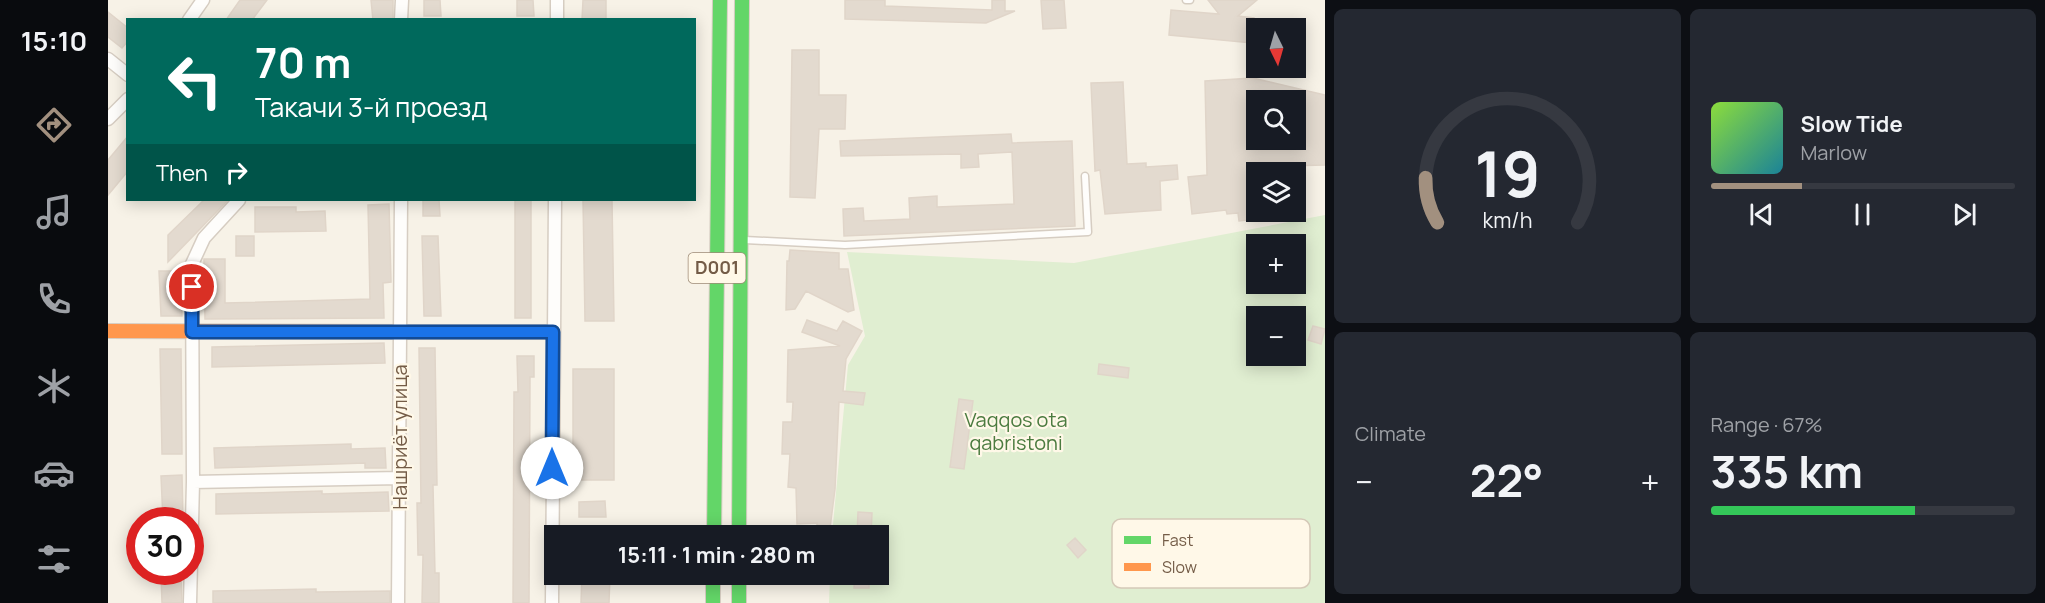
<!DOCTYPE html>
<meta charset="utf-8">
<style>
:root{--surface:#171b24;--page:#242831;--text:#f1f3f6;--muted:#9ea1a6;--line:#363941;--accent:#a2907f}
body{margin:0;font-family:Manrope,sans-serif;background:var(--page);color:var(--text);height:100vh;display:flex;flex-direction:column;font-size:22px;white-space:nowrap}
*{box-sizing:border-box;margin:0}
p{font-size:20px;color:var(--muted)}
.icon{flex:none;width:33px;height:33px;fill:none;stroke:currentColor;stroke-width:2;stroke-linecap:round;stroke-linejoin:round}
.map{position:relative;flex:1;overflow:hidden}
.details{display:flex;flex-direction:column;gap:9px;padding:9px;background:#0d0f14;width:720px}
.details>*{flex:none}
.banner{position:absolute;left:18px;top:18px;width:570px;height:183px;border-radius:0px;box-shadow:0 3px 15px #0003;background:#00695c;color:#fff;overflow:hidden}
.needle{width:39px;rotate:175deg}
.controls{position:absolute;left:1138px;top:18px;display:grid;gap:12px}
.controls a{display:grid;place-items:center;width:60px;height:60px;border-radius:0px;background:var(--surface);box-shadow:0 3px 15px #0003;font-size:30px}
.speed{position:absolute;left:18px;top:507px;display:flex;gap:12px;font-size:30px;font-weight:700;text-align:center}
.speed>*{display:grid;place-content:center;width:78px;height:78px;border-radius:50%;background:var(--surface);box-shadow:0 3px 15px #0003;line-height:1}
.speed .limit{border:9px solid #d22;background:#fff;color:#111}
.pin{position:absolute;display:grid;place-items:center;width:51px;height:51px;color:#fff;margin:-26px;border:3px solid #fff;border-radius:50%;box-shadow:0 2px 6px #0007}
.me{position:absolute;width:66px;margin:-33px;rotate:0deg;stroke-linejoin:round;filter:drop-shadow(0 0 4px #0008)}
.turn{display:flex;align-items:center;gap:21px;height:126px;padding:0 30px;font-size:27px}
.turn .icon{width:78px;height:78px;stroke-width:2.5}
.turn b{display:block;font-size:42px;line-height:51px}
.then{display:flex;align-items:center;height:57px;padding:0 30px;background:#0003;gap:12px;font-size:22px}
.big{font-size:45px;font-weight:700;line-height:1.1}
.details .card{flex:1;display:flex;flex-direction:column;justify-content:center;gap:9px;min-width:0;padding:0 21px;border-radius:9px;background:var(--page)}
.details .dial{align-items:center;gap:0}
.dial svg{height:156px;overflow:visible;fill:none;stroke:var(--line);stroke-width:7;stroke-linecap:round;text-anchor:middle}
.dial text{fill:var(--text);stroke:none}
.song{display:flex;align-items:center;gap:18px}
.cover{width:72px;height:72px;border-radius:9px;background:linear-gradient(135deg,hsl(90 70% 55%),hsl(190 70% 35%))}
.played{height:6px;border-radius:3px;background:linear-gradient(90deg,var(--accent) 30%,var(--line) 30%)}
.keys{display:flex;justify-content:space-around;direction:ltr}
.heat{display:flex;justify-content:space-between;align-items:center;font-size:33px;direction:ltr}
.charge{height:9px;border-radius:4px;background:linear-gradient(90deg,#34c759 67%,var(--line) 0)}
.details .tiles{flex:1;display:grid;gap:9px;grid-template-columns:repeat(2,1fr)}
.trip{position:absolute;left:436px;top:525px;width:345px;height:60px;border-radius:0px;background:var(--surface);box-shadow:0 3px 15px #0003;font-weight:700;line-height:60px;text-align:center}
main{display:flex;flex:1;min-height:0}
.menu{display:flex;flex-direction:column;width:108px;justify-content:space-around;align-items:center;background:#090b0e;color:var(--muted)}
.menu .icon{width:42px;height:42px}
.menu .on{color:var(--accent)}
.menu b{font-size:27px;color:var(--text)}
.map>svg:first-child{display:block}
.green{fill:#e0eed1;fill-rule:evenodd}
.building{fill:#e3dacf;stroke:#e0d5c9;stroke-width:1.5;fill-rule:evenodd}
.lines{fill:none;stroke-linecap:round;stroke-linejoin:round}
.lane-casing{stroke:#d6cdc2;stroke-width:9}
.street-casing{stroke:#d6cdc2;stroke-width:15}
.fast-casing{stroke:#d7cec3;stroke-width:16}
.slow-casing{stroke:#d7cec3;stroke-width:16}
.lane{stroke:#fefdfb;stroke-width:6}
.street{stroke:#fefdfb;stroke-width:12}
.fast{stroke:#63d668;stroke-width:14}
.slow{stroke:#ff974d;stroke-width:14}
.route-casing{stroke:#114b97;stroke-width:15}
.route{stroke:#1a73e8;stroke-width:10}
.labels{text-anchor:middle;stroke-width:4.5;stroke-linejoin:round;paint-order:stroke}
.shield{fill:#fff8e8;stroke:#9e8b77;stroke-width:1.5}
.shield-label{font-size:18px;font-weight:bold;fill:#745c47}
.park-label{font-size:20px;fill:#4b7b3f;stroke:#fff8e8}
.street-label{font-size:20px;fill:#745c47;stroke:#fff8e8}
.key{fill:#fff8e8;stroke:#d5c9b8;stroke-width:1.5}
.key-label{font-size:16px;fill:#745c47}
</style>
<main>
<nav class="menu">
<b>15:10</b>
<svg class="icon on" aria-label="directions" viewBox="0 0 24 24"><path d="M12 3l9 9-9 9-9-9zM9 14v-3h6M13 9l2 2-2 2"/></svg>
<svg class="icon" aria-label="music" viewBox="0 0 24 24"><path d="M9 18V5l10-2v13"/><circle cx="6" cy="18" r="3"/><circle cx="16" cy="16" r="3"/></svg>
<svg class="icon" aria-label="phone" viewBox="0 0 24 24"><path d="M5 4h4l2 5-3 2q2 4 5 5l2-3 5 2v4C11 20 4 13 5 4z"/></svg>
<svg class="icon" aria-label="climate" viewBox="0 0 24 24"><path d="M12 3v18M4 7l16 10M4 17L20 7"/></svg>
<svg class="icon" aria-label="car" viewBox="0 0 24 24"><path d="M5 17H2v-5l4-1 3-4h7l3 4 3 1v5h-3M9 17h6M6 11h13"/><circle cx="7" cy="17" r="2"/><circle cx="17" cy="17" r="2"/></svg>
<svg class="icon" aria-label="filters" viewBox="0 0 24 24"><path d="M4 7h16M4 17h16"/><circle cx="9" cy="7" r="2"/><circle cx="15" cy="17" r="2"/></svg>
</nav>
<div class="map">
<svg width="1217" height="603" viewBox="0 0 1217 603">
<rect width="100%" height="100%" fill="#f7f2e7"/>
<path class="green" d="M1217 215V603H721L722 575 771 574V536L724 535 740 365 757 336 739 252 966 263ZM1149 244H1188V284H1149ZM1149 316H1188V356H1149Z"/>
<path class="building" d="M132 0H159L144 20H118Z
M263 0H285V20H265Z
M316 0H332L333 16H316Z
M409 0H425L426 16H409Z
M475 0H498V20H474Z
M737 0H777V6L884 10V0H897V11H907L878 23 737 19Z
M933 0H956L958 28 935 29Z
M1100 0H1149L1130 16 1146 18 1144 43 1061 35 1063 10 1111 14Z
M0 12 20 28V41L14 48 0 37Z
M684 50H711V95H738L737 129H711L707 198 682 197Z
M1145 78 1217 95V165L1178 166 1179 172H1149V219L1131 221 1130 213 1119 214 1118 210 1084 214 1080 177 1099 175 1097 81ZM1149 100H1188V140H1149Z
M1015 82 1019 164 1038 163V167L1069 165 1070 179 1052 181 1053 210 997 214 992 170 987 171 983 83Z
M903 134 904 143 964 141 967 226 736 236 735 209 755 208 756 221 802 219 801 198 829 196V207L906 204 904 152 870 154 871 167 853 168V154L733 156 732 141Z
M20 136V171L0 195V160Z
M96 200H120L60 262V235Z
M315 200H331L332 216H315Z
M407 200H423V318H407Z
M475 200H504L506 321H477Z
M281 204 283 282 275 283 276 318 97 319 96 259H117V303L262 299 260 205Z
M147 207H188V212L217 211 218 231 147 232Z
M128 236H146V256H128Z
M314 236H330L333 316H316Z
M682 250 731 253V269H740L746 310 740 312 698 291 687 309 678 310 679 261H681Z
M51 271H72L74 316H53Z
M699 320 729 331 735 321 754 331 738 359 735 391 757 393 755 405 731 402 727 489 721 536H709V523L689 524 688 488 680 487 682 454H674L675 422H684L685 402H679L680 350 732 346 694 332Z
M1205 326 1217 329 1213 344 1200 340Z
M276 343 277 363 104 367V347Z
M311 348H327L329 485H325L327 573H331V603H314L315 555H310L309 503H313Z
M52 349H73L74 454H54Z
M409 356H426V377H422L421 603H405L406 392H410Z
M991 364 1021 368 1020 378 990 374Z
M465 369H506V480H465Z
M851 399 865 401 856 469 842 467Z
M243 444V449L277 448 278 468H257V463L107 468 106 448Z
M74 475 75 519 55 520 53 476Z
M214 491V494L280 492 281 511 108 514V494Z
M497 501 498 517H471V502Z
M750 512 764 513 763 536H749Z
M967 538 978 550 970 558 959 545Z
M53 572H73L74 603H54Z
M474 574H502L501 603H473Z
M747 574H761V588H746Z
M208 589V592L282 591V603H105V591Z"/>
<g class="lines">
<defs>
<path id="lane" d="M1078 0H1082
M637 240 737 245 980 232 977 176"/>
<path id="street" d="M449 0V20
M81 20 95 0
M293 20 294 0
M0 59 20 75
M0 119 20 99
M85 482 292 478
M82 603 85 482 84 264 96 238 131 200
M290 603 293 200
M444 603 447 200"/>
<path id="fast" d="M304 332H445
M606 536 612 0
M631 536 634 0
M605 574V603
M631 574V603"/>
<path id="slow" d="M0 331 304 332"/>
</defs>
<use href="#lane" class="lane-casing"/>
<use href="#street" class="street-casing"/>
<use href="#fast" class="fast-casing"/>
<use href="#slow" class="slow-casing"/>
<use href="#lane" class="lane"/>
<use href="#street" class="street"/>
<use href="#fast" class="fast"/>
<use href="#slow" class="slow"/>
</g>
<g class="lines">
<defs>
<path id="route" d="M84 287V332H445L444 468"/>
</defs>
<use href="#route" class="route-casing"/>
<use href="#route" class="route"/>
</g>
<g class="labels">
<rect class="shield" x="580.5" y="253" width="57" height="30" rx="4.5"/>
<g class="shield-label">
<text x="609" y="274">D001</text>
</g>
<g class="park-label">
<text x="908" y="427">Vaqqos ota<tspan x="908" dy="23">qabristoni</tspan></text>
</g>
<g class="street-label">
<text transform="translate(292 437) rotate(-90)" y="7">Нашриёт улица</text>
</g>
</g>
<rect x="1004" y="519" width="198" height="69" rx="9" class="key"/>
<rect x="1016" y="536" width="27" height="8" fill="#63d668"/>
<rect x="1016" y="563" width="27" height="8" fill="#ff974d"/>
<g class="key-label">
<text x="1054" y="546">Fast</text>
<text x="1054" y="573">Slow</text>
</g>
</svg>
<div class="controls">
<a><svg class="needle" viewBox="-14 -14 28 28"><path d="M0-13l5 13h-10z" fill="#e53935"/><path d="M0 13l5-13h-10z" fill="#9ea1a6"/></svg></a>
<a><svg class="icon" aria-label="search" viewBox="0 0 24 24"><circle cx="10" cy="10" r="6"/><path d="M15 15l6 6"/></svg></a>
<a><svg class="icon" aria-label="layers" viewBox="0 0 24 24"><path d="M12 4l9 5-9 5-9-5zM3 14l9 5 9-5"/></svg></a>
<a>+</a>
<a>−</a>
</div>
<div class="speed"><div class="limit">30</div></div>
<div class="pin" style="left:84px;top:287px;background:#d93025"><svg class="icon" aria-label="arrive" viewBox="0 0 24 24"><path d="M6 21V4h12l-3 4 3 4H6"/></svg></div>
<svg class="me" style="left:444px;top:468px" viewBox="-20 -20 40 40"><circle r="19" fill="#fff"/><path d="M0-13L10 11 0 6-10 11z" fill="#1a73e8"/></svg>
<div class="trip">15:11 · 1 min · 280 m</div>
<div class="banner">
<div class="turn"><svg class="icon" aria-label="left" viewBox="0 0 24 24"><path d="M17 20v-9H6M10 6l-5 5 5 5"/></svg><div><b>70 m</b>Такачи 3-й проезд</div></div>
<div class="then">Then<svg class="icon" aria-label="right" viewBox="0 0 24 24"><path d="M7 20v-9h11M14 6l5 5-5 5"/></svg></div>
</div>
</div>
<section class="details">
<div class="tiles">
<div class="card dial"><svg viewBox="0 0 100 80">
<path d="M14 69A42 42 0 1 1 86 69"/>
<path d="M14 69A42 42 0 0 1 8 46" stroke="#a2907f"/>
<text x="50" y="56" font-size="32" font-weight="700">19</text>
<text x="50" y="72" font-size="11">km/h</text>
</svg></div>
<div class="card">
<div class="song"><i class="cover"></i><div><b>Slow Tide</b><p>Marlow</p></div></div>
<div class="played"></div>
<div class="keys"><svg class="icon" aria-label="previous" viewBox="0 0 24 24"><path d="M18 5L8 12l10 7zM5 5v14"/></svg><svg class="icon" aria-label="pause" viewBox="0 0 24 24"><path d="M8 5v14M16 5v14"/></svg><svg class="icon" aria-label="next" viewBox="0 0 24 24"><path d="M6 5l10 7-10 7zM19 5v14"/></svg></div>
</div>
<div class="card"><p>Climate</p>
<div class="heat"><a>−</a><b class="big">22°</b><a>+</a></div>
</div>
<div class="card"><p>Range · 67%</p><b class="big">335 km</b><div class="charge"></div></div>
</div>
</section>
</main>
